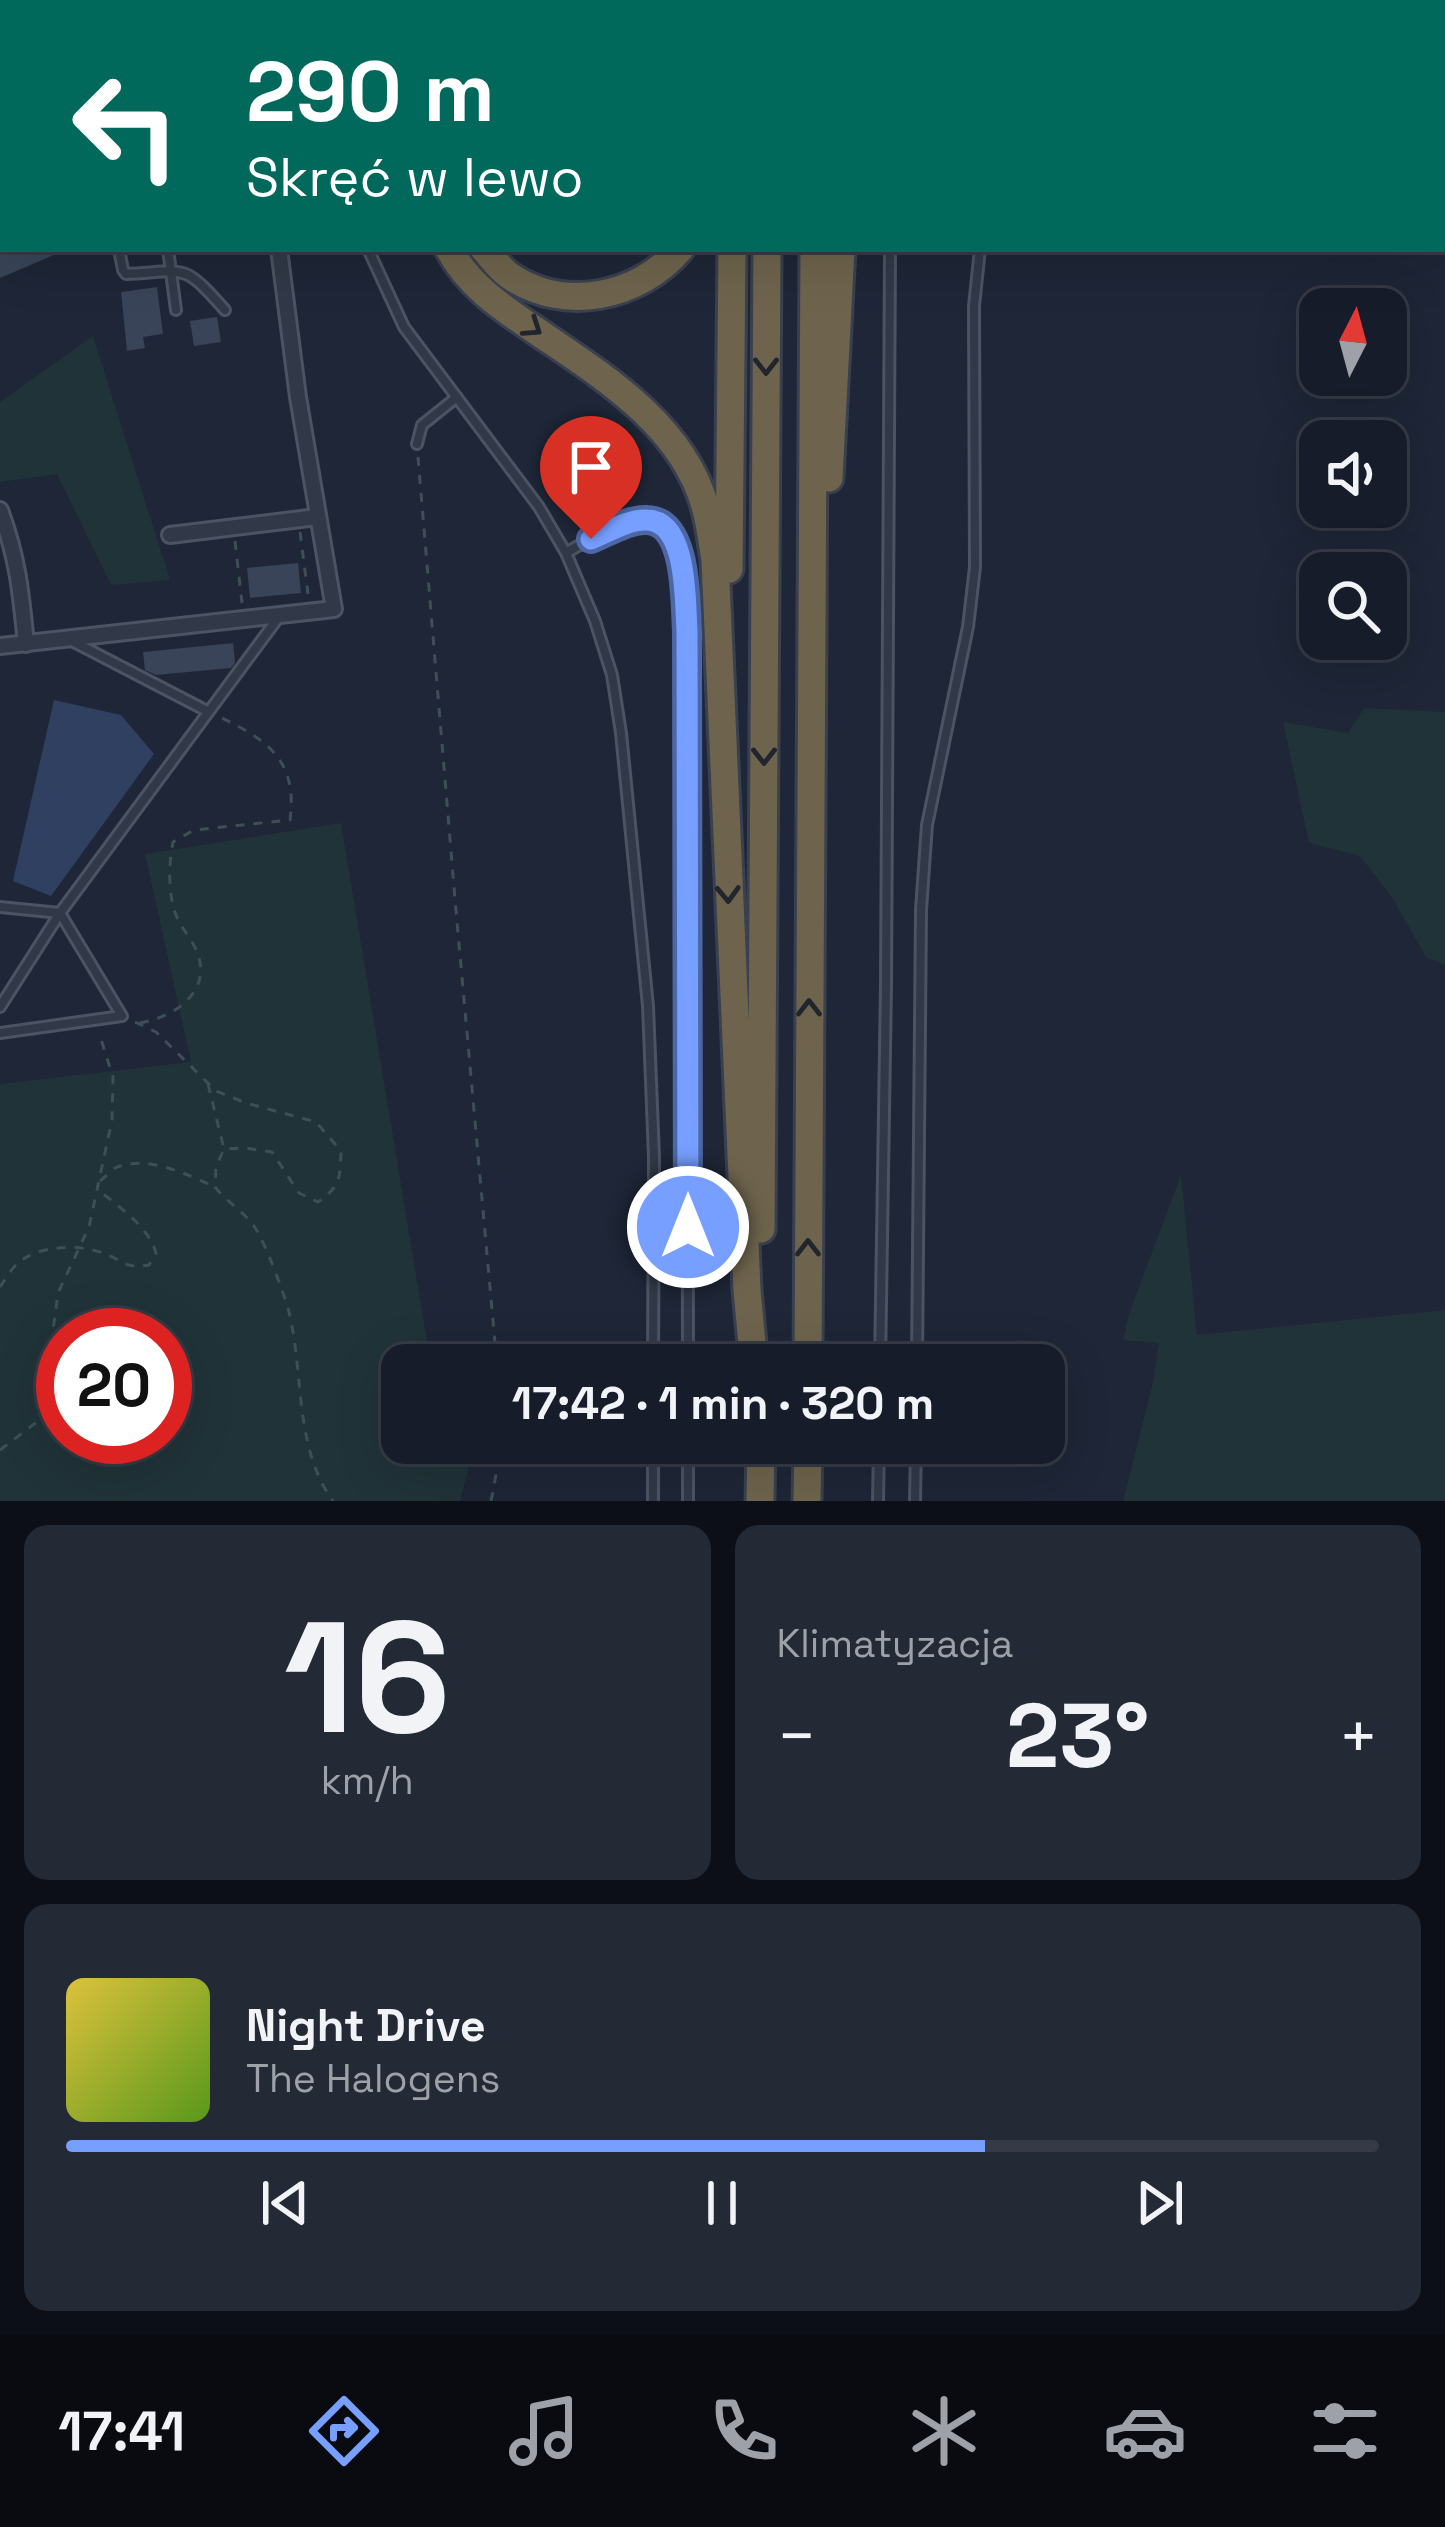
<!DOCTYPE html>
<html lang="pl">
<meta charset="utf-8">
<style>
:root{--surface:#161c29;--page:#232935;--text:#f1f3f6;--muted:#9ea1a8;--line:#353a46;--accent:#769fff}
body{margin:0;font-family:"Space Grotesk",sans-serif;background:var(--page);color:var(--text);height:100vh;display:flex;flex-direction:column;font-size:45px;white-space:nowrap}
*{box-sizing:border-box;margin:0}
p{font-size:39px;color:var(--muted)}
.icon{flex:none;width:66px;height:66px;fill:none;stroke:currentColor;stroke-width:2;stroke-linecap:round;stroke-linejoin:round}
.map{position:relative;height:1501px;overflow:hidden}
.drawer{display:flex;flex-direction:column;gap:24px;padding:24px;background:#0c0f17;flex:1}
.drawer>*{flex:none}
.guide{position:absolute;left:0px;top:0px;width:1446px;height:252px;box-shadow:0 12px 48px #0002,0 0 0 3px var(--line);background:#00695c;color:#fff;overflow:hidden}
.needle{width:78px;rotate:6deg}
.tools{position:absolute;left:1299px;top:288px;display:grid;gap:24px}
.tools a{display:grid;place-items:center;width:108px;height:108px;border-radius:24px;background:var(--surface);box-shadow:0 12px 48px #0002,0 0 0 3px var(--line);font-size:60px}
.speed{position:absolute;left:36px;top:1308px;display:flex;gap:24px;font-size:60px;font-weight:700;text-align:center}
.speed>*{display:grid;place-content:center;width:156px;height:156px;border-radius:50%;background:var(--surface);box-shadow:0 12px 48px #0002,0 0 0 3px var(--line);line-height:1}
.speed .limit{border:18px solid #d22;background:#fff;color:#111}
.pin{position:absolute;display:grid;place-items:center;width:102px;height:102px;color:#fff;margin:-123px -51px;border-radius:50% 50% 50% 0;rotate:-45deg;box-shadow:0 0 12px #0007}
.pin .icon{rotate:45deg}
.me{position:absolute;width:132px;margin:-66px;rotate:0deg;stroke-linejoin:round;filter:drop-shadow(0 0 9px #0008)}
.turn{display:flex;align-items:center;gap:42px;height:252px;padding:0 48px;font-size:54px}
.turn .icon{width:156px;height:156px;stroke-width:2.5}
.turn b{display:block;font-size:84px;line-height:102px}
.big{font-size:90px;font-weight:700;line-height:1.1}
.drawer .widget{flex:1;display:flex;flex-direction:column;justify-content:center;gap:18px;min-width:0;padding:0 42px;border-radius:24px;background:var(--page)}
.drawer .dial{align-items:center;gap:0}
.dial b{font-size:156px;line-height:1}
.song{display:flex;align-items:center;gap:36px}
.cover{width:144px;height:144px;border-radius:18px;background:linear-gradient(135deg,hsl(50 70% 55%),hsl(90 70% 35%))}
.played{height:12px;border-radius:6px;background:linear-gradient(90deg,var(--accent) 70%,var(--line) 70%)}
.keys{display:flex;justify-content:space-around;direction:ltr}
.heat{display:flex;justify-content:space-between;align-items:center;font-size:66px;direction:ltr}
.drawer .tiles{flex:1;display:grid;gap:24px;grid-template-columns:1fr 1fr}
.widget:last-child{grid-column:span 2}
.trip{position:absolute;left:381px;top:1344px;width:684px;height:120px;border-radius:24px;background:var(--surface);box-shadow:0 12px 48px #0002,0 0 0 3px var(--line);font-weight:700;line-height:120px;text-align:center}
.menu{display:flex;height:192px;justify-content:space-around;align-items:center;background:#090b10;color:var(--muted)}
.menu .icon{width:84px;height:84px}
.menu .selected{color:var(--accent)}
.menu b{font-size:54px;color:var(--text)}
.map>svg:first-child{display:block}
.green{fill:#203338;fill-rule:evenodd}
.water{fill:#2f4060}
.building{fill:#394458}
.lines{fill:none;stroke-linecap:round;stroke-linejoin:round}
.service-casing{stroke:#4c5363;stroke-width:14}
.minor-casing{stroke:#4c5363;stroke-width:20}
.secondary-casing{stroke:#4c5363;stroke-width:27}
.motorway-casing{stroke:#39404f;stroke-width:33}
.path{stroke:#3d5055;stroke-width:3;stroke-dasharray:9 9;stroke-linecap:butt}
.service{stroke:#313847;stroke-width:8}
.minor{stroke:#313847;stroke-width:14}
.secondary{stroke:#3f475b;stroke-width:21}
.motorway{stroke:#6e644d;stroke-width:27}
.oneway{stroke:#20252e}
.route-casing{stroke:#4d67a6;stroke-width:30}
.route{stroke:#769fff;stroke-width:21}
</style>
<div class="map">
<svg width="1445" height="1501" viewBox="0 0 1445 1501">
<rect width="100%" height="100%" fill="#1e2637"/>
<path class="green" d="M93 336 170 580 111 585 57 474 0 482V402Z
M1364 708 1445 712V965L1426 957 1393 899 1360 856 1309 843 1283 722 1348 733Z
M341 823 430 1359 496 1363 402 1365V1443H475L460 1501H0V1084L191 1062 145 854ZM63 1335H165V1437H63Z
M1181 1175 1197 1335 1445 1310V1501H1123L1153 1382 1159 1343 1123 1340 1129 1314Z"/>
<path class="water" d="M54 700 121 715 154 754 51 896 13 881Z"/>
<path class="building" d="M0 249H68L0 278Z
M157 287 163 334 143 337 145 348 127 351 121 292Z
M217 317 221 342 194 346 190 321Z
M298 563 301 593 250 598 247 568Z
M233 643 235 663 231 668 156 675 145 670 143 652Z"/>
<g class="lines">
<defs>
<path id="service" d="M892 0 893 3
M1068 0 1069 3
M204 3V0
M392 3 400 0
M681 3 684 0
M119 249 123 270 126 274C188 271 182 262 225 310
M168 249 176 310
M368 249 404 327 539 507 566 553 595 621 612 675 621 733 648 1006 654 1157 653 1365
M417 444 422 425 457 397
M566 553C588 540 618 521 644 520 688 517 685 601 687 631L688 1365
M70 640 207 711
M0 907 60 913 122 1016 0 1033
M0 1007 60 913 278 618
M880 1365 886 986 890 249
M917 1365 921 910 927 825 968 627 975 567 974 306 980 249
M653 1501V1443
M688 1501V1443
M878 1501 879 1443
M915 1501 916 1443"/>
<path id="minor" d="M1288 3V0
M1443 67H1445
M0 510C18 559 21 593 26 644
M170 535 317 517
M0 646 334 609 298 397 279 249"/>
<path id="secondary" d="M543 3 549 0
M0 214 3 212"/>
<path id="motorway" d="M726 3V0
M767 3V0
M815 3V0
M850 3V0
M449 249C469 286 501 307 535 330 601 375 682 424 705 506 710 523 712 542 715 560L747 1290 754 1365
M484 249C492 258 500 269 510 276 565 313 639 297 680 249
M829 478 841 249
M729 569 732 249
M761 1229 767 249
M808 1365 814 249
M760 1501 761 1443
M807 1501 808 1443"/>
</defs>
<use href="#service" class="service-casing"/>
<use href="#minor" class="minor-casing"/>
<use href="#secondary" class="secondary-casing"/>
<use href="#motorway" class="motorway-casing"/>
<path class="path" d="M581 3 587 0
M418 457 456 911 497 1365
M300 532 308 594
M235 541 242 603
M135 1022 156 1032 216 1091 246 1103 316 1122 341 1151C340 1178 341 1186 318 1202L299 1193 272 1152 245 1148 224 1149 216 1167 215 1187C226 1201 245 1213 254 1226 266 1244 283 1291 289 1312 304 1373 294 1448 333 1501
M140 1023C174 1017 213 992 197 952 191 937 178 925 174 909 168 888 169 863 173 842L194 830 290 820C298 760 267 740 220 717
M208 1084 224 1149
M100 1181C103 1179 112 1170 115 1168 145 1154 186 1174 213 1186
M0 1287C5 1280 11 1269 18 1263 39 1245 79 1244 103 1253 124 1261 125 1269 149 1265L156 1253C149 1227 118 1206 97 1189
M63 1361 53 1330 58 1293 89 1227 112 1120 113 1077 99 1033
M0 1450 63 1402
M491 1501 502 1443"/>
<use href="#service" class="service"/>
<use href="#minor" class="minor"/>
<use href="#secondary" class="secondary"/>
<use href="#motorway" class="motorway"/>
</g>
<defs><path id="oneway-chevron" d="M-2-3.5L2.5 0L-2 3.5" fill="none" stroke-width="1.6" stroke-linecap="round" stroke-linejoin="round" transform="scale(3)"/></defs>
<g class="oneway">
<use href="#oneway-chevron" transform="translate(533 328) rotate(34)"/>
<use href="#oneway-chevron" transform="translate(766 366) rotate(90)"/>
<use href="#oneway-chevron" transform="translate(764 756) rotate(90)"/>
<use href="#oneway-chevron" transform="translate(728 894) rotate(88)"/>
<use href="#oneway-chevron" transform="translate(809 1008) rotate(-90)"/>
<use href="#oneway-chevron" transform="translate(808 1248) rotate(-90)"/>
</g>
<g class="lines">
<defs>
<path id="route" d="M591 539C608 532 629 519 647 520 688 521 685 602 687 631L688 1227"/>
</defs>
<use href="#route" class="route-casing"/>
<use href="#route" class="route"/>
</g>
</svg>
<div class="tools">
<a><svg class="needle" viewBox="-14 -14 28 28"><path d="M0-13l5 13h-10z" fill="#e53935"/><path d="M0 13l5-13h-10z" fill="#9ea1a8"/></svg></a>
<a><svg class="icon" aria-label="sound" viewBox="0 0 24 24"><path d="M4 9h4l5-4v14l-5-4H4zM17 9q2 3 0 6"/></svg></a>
<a><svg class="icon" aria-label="search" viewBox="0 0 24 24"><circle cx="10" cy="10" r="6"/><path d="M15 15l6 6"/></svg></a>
</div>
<div class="speed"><div class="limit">20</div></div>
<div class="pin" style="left:591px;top:539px;background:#d93025"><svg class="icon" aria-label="arrive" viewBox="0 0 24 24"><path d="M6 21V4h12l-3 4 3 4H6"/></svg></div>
<svg class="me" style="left:688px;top:1227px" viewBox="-20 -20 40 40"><circle r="17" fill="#769fff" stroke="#fff" stroke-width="3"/><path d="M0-11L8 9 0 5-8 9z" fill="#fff"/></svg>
<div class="trip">17:42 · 1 min · 320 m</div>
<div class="guide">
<div class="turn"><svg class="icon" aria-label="left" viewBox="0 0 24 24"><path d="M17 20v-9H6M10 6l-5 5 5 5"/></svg><div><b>290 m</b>Skręć w lewo</div></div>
</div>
</div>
<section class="drawer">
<div class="tiles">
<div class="widget dial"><b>16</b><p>km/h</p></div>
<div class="widget"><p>Klimatyzacja</p>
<div class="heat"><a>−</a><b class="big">23°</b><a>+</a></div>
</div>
<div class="widget">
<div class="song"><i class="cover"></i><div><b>Night Drive</b><p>The Halogens</p></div></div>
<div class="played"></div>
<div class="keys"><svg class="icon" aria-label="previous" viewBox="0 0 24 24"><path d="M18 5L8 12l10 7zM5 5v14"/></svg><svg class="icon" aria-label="pause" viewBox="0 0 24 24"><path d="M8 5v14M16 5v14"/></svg><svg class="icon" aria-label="next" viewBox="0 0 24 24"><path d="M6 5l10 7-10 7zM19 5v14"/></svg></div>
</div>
</div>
</section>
<nav class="menu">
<b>17:41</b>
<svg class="icon selected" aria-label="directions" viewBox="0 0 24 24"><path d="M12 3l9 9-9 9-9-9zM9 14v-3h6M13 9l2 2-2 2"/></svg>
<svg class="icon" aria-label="music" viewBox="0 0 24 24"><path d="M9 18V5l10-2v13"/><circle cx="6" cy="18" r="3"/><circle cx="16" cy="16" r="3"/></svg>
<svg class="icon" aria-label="phone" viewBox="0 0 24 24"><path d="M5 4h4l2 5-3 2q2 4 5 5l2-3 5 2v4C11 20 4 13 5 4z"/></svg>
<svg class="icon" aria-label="climate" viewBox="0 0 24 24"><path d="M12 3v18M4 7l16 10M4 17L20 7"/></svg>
<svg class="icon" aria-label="car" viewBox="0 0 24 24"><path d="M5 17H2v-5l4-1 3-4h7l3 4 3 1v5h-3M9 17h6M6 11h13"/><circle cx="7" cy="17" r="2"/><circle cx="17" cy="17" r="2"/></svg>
<svg class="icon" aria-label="filters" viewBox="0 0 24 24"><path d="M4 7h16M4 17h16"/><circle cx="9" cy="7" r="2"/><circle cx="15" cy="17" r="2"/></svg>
</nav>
